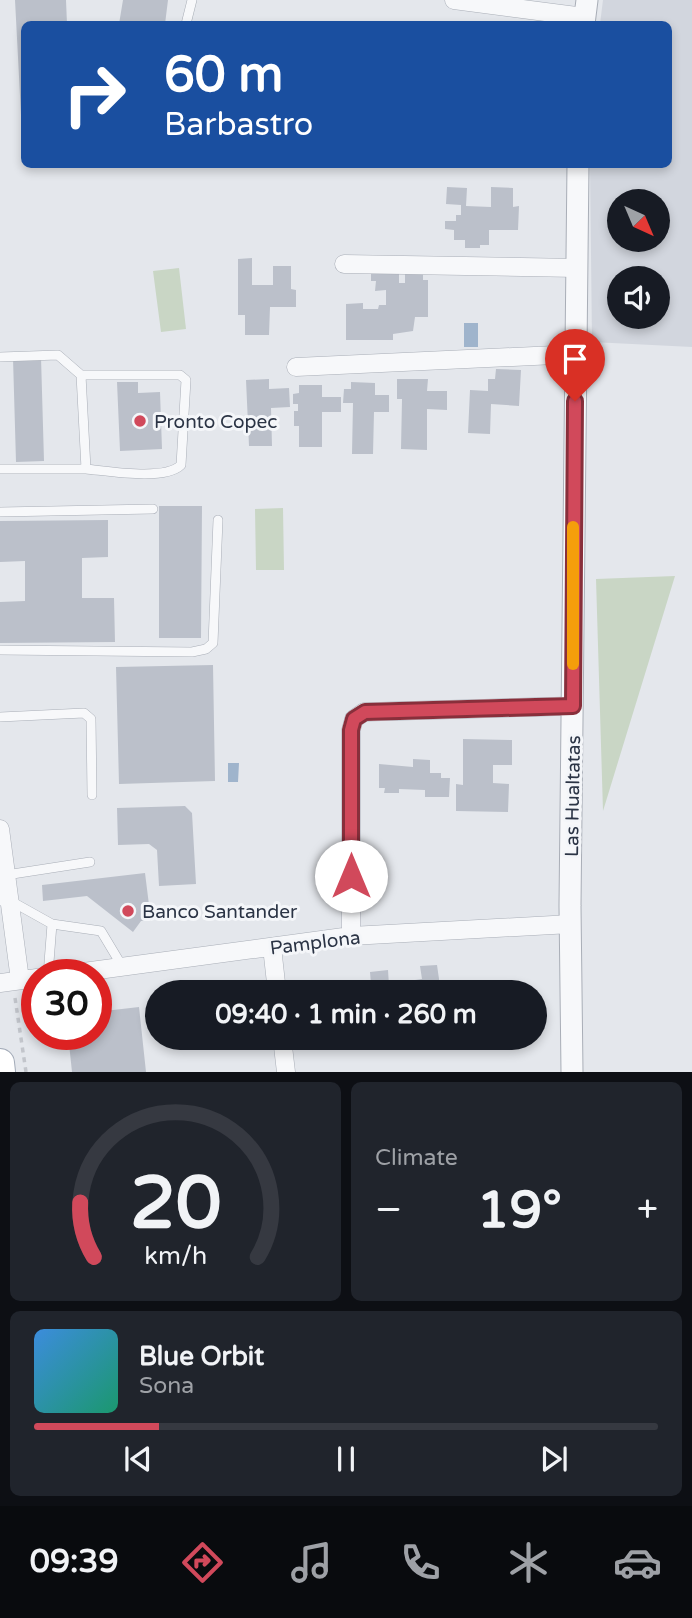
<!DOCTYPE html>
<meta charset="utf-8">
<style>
:root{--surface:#171b24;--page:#20242c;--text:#f1f3f6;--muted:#9ea1a6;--line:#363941;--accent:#d1495b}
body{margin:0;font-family:"Varela Round",sans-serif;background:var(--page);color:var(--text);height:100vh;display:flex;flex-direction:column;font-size:26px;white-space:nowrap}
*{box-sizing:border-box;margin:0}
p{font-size:23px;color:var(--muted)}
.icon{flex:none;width:38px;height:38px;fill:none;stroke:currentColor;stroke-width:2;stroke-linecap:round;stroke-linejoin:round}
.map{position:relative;height:1072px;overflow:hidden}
.sheet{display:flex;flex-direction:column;gap:10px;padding:10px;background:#0d0f14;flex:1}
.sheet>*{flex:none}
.top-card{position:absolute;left:21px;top:21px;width:651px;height:147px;border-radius:10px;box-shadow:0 4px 10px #0003;background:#1a4fa0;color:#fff;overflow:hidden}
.needle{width:46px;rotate:136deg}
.buttons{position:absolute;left:607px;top:189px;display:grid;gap:14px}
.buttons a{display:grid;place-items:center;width:63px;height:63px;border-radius:50%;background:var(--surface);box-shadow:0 4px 10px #0003;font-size:35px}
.speed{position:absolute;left:21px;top:959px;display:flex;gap:14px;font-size:35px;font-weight:700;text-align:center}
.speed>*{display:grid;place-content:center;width:91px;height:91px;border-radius:50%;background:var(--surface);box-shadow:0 4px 10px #0003;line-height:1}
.speed .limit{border:10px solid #d22;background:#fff;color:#111}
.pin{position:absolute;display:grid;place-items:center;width:60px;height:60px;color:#fff;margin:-72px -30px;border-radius:50% 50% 50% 0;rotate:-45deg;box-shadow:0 0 7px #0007}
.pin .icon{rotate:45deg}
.me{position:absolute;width:77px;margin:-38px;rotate:0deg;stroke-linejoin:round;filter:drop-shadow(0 0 5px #0008)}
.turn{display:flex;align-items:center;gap:24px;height:147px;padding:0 28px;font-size:32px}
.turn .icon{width:91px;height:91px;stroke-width:2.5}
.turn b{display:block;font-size:49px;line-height:60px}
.big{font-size:52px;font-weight:700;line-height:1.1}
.sheet .widget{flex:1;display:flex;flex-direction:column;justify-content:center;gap:10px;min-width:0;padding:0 24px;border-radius:10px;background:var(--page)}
.sheet .dial{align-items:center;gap:0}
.dial svg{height:182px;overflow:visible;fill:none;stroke:var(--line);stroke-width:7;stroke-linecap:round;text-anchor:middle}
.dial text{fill:var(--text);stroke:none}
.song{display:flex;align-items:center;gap:21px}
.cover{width:84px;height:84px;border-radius:10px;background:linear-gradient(135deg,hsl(210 70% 55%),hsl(160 70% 35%))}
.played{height:7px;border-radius:4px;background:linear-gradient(90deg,var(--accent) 20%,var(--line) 20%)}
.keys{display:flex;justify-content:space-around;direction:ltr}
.heat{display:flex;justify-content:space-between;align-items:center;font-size:38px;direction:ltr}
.sheet .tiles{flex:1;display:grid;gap:10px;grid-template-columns:1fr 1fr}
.widget:last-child{grid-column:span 2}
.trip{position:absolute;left:145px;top:980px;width:402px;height:70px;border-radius:35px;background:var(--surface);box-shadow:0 4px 10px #0003;font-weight:700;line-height:70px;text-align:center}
.menu{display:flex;height:112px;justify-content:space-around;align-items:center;background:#090b0e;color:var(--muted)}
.menu .icon{width:49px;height:49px}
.menu .selected{color:var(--accent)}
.menu b{font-size:32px;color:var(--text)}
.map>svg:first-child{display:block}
.built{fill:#d2d6de;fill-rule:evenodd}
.green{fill:#c9d6c5}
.water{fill:#9fb4cc}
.building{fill:#bbc0ca}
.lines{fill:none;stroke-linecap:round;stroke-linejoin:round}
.service-casing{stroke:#a9aeb7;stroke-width:10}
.minor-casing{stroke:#a9aeb7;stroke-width:19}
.tertiary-casing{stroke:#a9aeb7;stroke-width:23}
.primary-casing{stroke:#a3abb8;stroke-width:30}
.path{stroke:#c2c5cb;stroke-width:3.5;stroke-dasharray:5 5;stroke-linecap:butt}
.service{stroke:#f7f8fa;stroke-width:9}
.minor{stroke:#f7f8fa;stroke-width:18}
.tertiary{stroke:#f7f8fa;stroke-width:21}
.primary{stroke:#fff;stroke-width:28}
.route-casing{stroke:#882f3b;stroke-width:18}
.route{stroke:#d1495b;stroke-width:12}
.slow{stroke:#f59e0b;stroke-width:12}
.poi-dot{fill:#d1495b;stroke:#f4f6f9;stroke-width:2.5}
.labels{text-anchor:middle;stroke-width:6;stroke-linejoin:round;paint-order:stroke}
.poi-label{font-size:19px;fill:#2b3445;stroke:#f4f6f9;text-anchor:start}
.street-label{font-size:19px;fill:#2b3445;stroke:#f4f6f9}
</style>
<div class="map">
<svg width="692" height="1072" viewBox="0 0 692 1072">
<rect width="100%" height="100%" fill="#e4e7ec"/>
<path class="built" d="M603 0H692V347L592 342 590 165 668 164V24H600ZM620 201H658V240H620ZM620 278H658V317H620Z"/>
<path class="green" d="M179 268 186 329 161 332 153 271Z
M283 508 284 570H256L255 509Z
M675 576 603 811 596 579Z"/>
<path class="water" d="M464 323H478V347H464Z
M228 763H239L238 782H228Z"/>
<path class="building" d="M15 0H66L67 24H24V115H21Z
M123 0H168L165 24H119Z
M447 187 467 188 466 206 491 207V187L513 188V207L519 206 518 230H489V245H480V248H465V240H454V230L445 229V221H456V215H461V205L446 204Z
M252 258V285H273V266H291V289L296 290V307H270L269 335H245V315H238V259Z
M371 273H399V283H405V273H423V280H428V317H415L413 331 393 334V340H346V304L363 303V309H378L379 305H386V290L375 291 376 281H371Z
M41 357 44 461 16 462 13 358Z
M496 369 521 370 519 406 491 404 490 434 468 433 470 390 488 391V379H495Z
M269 379V389L289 388 290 407 271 408 272 446H249L246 380Z
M397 379H428L427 391H447V410L427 409V450L401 449 402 399H397Z
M117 382H138V393L160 392 162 449 120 451Z
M351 382 375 383V395H389V412H374L373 454H352L353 403H343L344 389H351Z
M299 385H322V397H341V412H322V447H299V426H294V411H298V404H293V394L299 393Z
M159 506H202L201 638H159Z
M108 520V557L82 558V598H114L115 642 0 643V602L25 601V561L0 562V521Z
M213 665 215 781 119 784 116 667Z
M463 739 512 740V765H493V783L509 784 508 812 456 811V784L463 785Z
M413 759 430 760V773H441V778H450L449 797H425V790L399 789V793H384L385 788H379V764L413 767Z
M185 806 192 813 196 884 159 886 157 850 149 844 118 845 117 808Z
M145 873 151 921H141L133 932 87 896 43 901 42 885Z
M437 965 440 986 452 984 453 992H409L408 981 422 979 420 966Z
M388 970 389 986 402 985V992H354L353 986 371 984 370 972Z
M139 1007 146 1072H72L68 1034H96V1012Z"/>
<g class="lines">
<defs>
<path id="service" d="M186 24 192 0
M0 357 58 355 81 375 86 469H0
M81 375H180L186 380 181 465C165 481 108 471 86 469
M0 512 153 509
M0 650 192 652 206 649 213 643 218 520
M0 717 84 713 91 719 92 795
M6 875 90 862
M0 901 9 900 52 924
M48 975 52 924 101 931 122 966"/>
<path id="minor" d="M454 0 584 17
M344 264 577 268
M296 367 576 354
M0 829 20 980
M351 936V730L354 719 364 712 573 706
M272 947 277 992
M61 975 351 936 571 924
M0 983 37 978
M282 1038 286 1072"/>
<path id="tertiary" d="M584 24 587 0
M572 1072 570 906 578 164"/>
<path id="primary" d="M0 1063 1 1072"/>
</defs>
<use href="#service" class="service-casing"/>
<use href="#minor" class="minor-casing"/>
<use href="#tertiary" class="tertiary-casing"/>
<use href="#primary" class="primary-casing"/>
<path class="path" d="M15 998 26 1072"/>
<use href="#service" class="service"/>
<use href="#minor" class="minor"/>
<use href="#tertiary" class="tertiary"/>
<use href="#primary" class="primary"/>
</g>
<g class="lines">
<defs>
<path id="route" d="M351 876V730L354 719 365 712 573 706 575 401"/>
</defs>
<use href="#route" class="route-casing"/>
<use href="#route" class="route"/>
<path class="slow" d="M573 527V664"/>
</g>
<g class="poi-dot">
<circle cx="140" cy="421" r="7"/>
<circle cx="128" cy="911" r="7"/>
</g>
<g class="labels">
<g class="poi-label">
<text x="154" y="428">Pronto Copec</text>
<text x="142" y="918">Banco Santander</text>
</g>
<g class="street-label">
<text transform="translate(572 796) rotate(-89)" y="7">Las Hualtatas</text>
<text transform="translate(315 942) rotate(-7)" y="7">Pamplona</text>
</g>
</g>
</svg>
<div class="buttons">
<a><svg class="needle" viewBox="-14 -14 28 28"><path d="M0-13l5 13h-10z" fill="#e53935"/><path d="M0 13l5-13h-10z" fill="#9ea1a6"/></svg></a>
<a><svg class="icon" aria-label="sound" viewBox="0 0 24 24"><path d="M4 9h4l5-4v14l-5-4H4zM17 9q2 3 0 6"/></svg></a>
</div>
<div class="speed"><div class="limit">30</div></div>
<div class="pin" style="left:575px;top:401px;background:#d93025"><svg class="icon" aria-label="arrive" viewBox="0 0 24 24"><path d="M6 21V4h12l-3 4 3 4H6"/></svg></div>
<svg class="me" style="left:351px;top:876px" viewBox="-20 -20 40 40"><circle r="19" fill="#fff"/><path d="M0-13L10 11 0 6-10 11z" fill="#d1495b"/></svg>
<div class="trip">09:40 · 1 min · 260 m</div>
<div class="top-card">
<div class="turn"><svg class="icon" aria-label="right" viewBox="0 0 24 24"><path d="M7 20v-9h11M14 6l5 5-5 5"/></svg><div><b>60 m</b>Barbastro</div></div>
</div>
</div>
<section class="sheet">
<div class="tiles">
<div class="widget dial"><svg viewBox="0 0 100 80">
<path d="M14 69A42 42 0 1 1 86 69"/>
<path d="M14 69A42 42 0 0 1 8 45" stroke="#d1495b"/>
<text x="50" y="56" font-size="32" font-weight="700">20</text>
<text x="50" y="72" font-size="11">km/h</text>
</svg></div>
<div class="widget"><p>Climate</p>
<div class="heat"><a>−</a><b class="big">19°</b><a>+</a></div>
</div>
<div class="widget">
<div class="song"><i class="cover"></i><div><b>Blue Orbit</b><p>Sona</p></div></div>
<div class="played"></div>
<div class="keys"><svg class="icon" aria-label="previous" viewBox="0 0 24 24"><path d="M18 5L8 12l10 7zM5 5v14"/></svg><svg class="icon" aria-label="pause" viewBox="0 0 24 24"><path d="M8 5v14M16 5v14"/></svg><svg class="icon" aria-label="next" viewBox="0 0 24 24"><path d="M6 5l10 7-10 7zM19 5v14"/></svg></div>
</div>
</div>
</section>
<nav class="menu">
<b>09:39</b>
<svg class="icon selected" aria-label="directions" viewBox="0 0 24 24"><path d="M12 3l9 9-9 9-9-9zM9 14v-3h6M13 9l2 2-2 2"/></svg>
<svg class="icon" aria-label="music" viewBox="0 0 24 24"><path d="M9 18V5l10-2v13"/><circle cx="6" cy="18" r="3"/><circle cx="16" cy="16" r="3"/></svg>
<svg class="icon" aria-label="phone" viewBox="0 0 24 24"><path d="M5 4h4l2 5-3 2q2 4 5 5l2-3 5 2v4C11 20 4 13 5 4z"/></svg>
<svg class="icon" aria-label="climate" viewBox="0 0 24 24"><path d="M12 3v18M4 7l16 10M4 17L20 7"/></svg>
<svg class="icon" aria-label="car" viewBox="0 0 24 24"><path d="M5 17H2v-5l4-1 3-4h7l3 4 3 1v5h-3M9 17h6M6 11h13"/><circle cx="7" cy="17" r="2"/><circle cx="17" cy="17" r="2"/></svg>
</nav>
